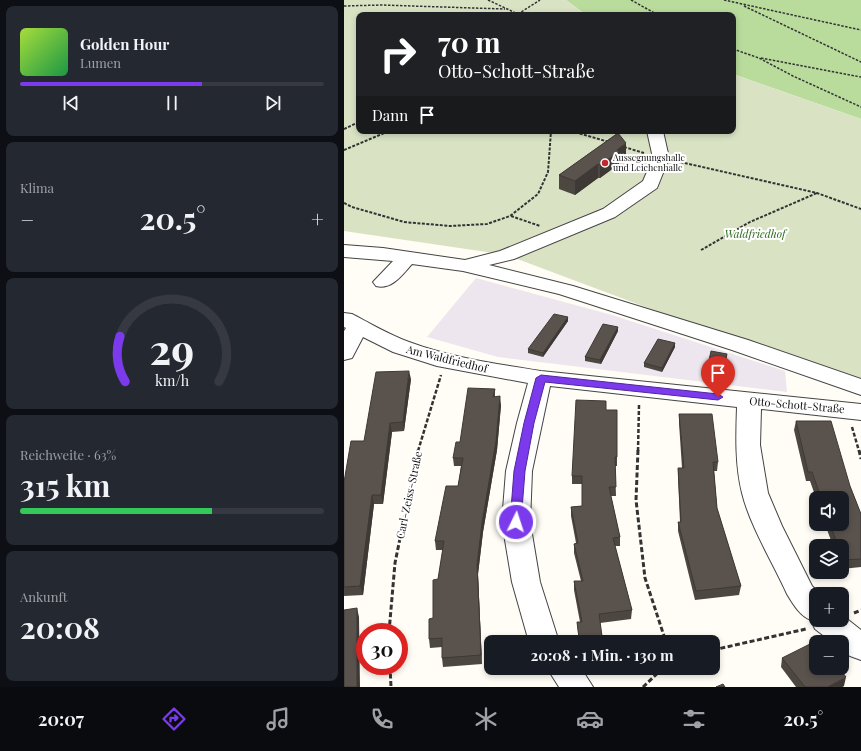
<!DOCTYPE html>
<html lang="de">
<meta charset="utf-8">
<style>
:root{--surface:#171b24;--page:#242831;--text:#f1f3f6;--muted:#9ea1a6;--line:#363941;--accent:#7c3aed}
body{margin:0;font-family:"Playfair Display",serif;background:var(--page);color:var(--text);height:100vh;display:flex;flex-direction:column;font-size:15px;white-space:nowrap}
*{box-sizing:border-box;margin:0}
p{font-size:13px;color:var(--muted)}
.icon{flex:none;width:22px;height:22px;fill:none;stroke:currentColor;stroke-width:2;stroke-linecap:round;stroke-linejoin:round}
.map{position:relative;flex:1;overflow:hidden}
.sheet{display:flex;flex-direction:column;gap:6px;padding:6px;background:#0d0f14;width:344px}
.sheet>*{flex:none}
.banner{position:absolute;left:12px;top:12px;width:380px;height:122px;border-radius:8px;box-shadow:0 2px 6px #0003;background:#202124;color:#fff;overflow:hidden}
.controls{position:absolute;left:465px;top:491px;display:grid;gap:8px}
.controls a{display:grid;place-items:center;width:40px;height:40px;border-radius:8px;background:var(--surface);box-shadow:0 2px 6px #0003;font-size:20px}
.speed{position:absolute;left:12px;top:623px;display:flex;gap:8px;font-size:20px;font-weight:700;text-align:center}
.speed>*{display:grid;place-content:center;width:52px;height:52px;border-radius:50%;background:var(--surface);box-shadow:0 2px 6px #0003;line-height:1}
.speed .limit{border:6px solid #d22;background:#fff;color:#111}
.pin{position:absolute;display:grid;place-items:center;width:34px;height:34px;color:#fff;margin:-41px -17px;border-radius:50% 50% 50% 0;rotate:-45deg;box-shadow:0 0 4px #0007}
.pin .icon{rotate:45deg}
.me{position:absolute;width:44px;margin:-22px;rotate:4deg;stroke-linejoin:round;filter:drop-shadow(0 0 3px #0008)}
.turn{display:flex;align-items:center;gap:14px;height:84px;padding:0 16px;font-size:18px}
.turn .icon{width:52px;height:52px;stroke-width:2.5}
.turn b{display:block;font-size:28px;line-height:34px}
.then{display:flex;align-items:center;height:38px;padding:0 16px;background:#0003;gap:8px;font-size:15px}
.big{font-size:30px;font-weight:700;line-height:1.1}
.sheet .widget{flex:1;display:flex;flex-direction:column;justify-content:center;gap:6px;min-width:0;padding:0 14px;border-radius:8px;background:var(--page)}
.sheet .dial{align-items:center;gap:0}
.dial svg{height:104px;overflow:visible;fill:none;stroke:var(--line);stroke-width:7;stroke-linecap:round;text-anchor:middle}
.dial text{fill:var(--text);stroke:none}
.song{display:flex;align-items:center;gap:12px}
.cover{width:48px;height:48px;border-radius:6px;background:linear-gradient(135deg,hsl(80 70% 55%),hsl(140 70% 35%))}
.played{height:4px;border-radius:2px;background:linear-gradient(90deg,var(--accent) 60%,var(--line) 60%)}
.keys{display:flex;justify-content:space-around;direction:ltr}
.heat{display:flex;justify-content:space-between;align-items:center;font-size:22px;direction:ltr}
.charge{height:6px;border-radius:3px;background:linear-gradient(90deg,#34c759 63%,var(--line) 0)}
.trip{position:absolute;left:140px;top:635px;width:236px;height:40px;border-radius:8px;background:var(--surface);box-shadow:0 2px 6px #0003;font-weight:700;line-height:40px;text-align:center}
.dock{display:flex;height:64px;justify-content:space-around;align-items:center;background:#090b0e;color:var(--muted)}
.dock .icon{width:28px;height:28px}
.dock .current{color:var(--accent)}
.dock b{font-size:18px;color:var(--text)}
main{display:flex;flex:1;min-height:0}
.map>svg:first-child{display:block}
.industrial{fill:#eee6ef}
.forest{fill:#b9dc9c}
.cemetery{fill:#d9e3c4}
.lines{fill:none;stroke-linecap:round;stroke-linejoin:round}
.minor-casing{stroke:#444;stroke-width:2}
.path-far3{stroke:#333;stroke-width:1.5;stroke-dasharray:2.5 1.5;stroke-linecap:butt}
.path-far2{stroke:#333;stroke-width:2;stroke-dasharray:3 1.5;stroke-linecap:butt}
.path-far1{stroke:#333;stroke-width:2.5;stroke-dasharray:4 2;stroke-linecap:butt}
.path{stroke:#333;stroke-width:3;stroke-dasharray:5 2.5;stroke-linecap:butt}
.minor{fill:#fff;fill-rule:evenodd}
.wall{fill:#4d4742}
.shaded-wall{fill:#3f3936}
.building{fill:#5a524d;stroke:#3f3936}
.route{fill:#7c3aed;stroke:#51269a}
.poi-dot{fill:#c4262e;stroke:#fff;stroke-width:1.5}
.labels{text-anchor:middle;stroke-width:4;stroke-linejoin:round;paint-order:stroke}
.far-poi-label{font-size:9px;fill:#111;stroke:#fff;text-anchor:start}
.park-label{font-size:11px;font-style:italic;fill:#2f6b1f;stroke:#fff}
.street-label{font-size:11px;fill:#111;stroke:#fff}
</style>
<main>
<section class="sheet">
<div class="widget">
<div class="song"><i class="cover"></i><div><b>Golden Hour</b><p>Lumen</p></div></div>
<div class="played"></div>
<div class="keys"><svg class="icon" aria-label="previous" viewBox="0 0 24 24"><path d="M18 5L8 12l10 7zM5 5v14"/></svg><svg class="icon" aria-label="pause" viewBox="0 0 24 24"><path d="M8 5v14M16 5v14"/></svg><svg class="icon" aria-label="next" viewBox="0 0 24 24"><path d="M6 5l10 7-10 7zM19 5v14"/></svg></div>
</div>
<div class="widget"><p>Klima</p>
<div class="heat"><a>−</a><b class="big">20.5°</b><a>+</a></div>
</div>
<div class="widget dial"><svg viewBox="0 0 100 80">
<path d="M14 69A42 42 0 1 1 86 69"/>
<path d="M14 69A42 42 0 0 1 10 34" stroke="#7c3aed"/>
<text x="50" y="56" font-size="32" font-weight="700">29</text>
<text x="50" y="72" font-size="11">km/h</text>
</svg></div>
<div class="widget"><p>Reichweite · 63%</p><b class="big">315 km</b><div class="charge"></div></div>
<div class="widget"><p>Ankunft</p><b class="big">20:08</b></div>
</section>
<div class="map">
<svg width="517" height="687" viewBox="0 0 517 687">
<rect width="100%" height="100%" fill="#fffdf5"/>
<path class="industrial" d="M132 278 268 315 441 371 443 392 154 357 83 337Z"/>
<path class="forest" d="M222 0H517V119L389 74V15H242Z"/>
<path class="cemetery" d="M0 0H222L242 15H15V131H389V74L517 119V383L336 320 163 255 0 231Z"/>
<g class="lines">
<defs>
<path id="minor" d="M303 131H319L325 158 313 188 271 217 170 259 145 265 229 286 404 340 517 379V395L388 350 215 294 119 271 68 264C58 275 48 290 32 286L29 282 49 261 0 257V245L39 248 121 260 156 251 259 209 299 181 309 158Z
M0 313 8 314C27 324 46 335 65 342 108 358 153 364 197 371L517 404V420L417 409 416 445 424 493 438 526 468 586 476 594H472V620H498V615L517 630V660L506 656 498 650V642H488L471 629 467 620C456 616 449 604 443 594 429 563 406 526 398 493 391 465 392 435 393 407L206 386 188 471 186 522 196 582 215 642H185L168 582 158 522 162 471 173 423 184 383 93 366 49 352 19 337 8 358 0 360V331L2 328 0 327Z
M203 668H237L249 687H215Z"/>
</defs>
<use href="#minor" class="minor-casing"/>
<path class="path-far3" d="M144 0 174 14
M287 0 314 15
M380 0 517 30
M0 6 37 5 161 9
M400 6 517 62
M174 14 196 0
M389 49 415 58 449 76 517 107
M417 58 517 77"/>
<path class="path-far2" d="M0 129 15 122
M227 131 265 142
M280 147 300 153
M0 150 45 131
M332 161 473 193 517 209
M0 203 8 207 60 222 106 226 143 224 166 216 194 194 204 172 207 131
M167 216 196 226
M357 250 406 222 473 193"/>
<path class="path-far1" d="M508 427 515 451
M74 451 97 375
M294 451 295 405"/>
<path class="path" d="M294 450 292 500 301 578 322 642
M515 450 517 459
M510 613 517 610
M45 632 51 563 74 450
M369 650 462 629
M46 666 47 687
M299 687 319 668"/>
<use href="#minor" class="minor"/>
</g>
<path class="wall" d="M274 133 282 157 275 162V164L256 178H254L231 195 215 189V175Z
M224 317V321L199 357 184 353V349Z
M274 327V331L257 364 241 361V357Z
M331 343V347L318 372 300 367V363Z
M383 354 378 377 362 375 363 370Z
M67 379 60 431 48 432 39 504H30L19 595 0 596V482L20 441Z
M151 389V397L157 405 153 450 139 532 134 574 138 664 99 667 98 658V647L86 648 85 639 89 618 94 579 99 550H92L91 541 114 486 117 466H110L109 458 116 442Z
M262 410H273V466H271L272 496H267L276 537V546H271L288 610 287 619 256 623 258 636V642H235L233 622H236L230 590V581H237L230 553V544L232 543 227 516V507L238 506V484H228V476Z
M335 414 374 462 373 471H370L373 508 397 586 395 595 351 600 334 531V522H336L334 477V468H338L335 423Z
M452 421 506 486 517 514V567L498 569V546H489L481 524H498V498H472L466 481H462L450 430Z
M438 658 500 686 498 687H452L437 667Z"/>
<path class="shaded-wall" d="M282 143V157L275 162V164L256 178V165L273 150Z
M254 164V178L231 195V181Z
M224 317V321L199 357V353Z
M274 327V331L257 364 256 360Z
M331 343V347L318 372V368Z
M65 371 67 379 60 431 59 422Z
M156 396 157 405 153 450 139 532 134 574 138 664 137 655 133 565 138 523Z
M46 423 48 432 39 504 37 495Z
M28 495 30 504 19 595 16 586Z
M13 608 15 617 16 687H13Z
M502 677 500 686 498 687H484Z"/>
<path class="building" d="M274 133 282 143 273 150 276 151 256 165 254 164 231 181 215 175Z
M210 314 224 317 199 353 184 349Z
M259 324 274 327 256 360 241 357Z
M314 339 331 343 318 368 300 363Z
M367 351 383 354 379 373 363 370Z
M65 371 59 422 46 423 37 495H28L16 586 0 587V482L7 441H20L32 372Z
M124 388 151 389 149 397 156 396 152 441 138 523 133 565 137 655 98 658V638L85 639V619L89 618V580L94 579 100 541H91L102 486H114L119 458H109L112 442H116Z
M232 400 262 401V410H273V457H271L272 487H265L276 537 269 538 288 610 255 614 258 636 235 638 233 622H238L230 581H239L230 544 234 543 227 507 238 506V476H228Z
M335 414H368L374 462H369L373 508 397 586 352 591 334 522H337L334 468H340Z
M452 421H487L506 486 517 514V559L499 560 498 557V546H494L486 524H498V498H477L468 472H464Z
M13 608V687H0V610Z
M472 641V668H495L502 677 484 687H461L438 658Z
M379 684 381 687H372Z"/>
<path class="route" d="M197 375 374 394 379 397 374 400 201 382 190 423 181 471 177 522 176 525 172 526 168 525 166 522 170 471 180 423 192 378Z"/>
<circle class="poi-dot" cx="261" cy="163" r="4"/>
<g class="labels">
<g class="far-poi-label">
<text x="269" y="161">Aussegnungshalle<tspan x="269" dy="10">und Leichenhalle</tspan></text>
</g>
<g class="park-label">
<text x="411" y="238">Waldfriedhof</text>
</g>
<g class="street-label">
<text transform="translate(103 359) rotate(14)" y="4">Am Waldfriedhof</text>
<text transform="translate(453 405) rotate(5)" y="4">Otto-Schott-Straße</text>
<text transform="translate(65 495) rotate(-78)" y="4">Carl-Zeiss-Straße</text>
</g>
</g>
</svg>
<div class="controls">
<a><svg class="icon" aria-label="sound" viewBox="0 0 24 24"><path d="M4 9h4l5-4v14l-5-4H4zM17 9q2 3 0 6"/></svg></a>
<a><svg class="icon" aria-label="layers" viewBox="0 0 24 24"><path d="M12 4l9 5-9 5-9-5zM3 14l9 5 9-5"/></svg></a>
<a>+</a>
<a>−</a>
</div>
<div class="speed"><div class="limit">30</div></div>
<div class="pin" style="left:374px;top:397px;background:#d93025"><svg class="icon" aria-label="arrive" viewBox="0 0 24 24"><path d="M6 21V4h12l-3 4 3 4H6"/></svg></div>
<svg class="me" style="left:172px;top:522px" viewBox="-20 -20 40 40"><circle r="17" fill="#7c3aed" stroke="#fff" stroke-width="3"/><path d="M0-11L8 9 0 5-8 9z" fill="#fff"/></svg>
<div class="trip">20:08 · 1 Min. · 130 m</div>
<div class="banner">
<div class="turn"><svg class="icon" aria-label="right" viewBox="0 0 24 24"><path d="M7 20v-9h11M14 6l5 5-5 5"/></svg><div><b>70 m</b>Otto-Schott-Straße</div></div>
<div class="then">Dann<svg class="icon" aria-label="arrive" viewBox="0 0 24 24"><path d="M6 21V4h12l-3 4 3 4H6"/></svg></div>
</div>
</div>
</main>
<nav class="dock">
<b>20:07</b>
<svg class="icon current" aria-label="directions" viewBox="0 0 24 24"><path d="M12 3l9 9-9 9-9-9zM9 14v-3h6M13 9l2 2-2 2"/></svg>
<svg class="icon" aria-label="music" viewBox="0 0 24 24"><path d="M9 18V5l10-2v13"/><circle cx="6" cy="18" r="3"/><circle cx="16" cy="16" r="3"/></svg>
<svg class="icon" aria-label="phone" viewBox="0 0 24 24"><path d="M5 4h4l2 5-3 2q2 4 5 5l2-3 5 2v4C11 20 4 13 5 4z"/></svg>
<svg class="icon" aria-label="climate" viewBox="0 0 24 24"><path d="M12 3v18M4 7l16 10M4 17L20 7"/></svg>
<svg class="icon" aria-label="car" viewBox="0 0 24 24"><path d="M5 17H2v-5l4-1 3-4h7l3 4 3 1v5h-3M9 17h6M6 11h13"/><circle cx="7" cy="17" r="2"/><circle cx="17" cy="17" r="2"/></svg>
<svg class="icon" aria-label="filters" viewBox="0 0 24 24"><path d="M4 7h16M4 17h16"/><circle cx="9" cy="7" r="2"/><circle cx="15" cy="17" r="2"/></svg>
<b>20.5°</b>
</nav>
